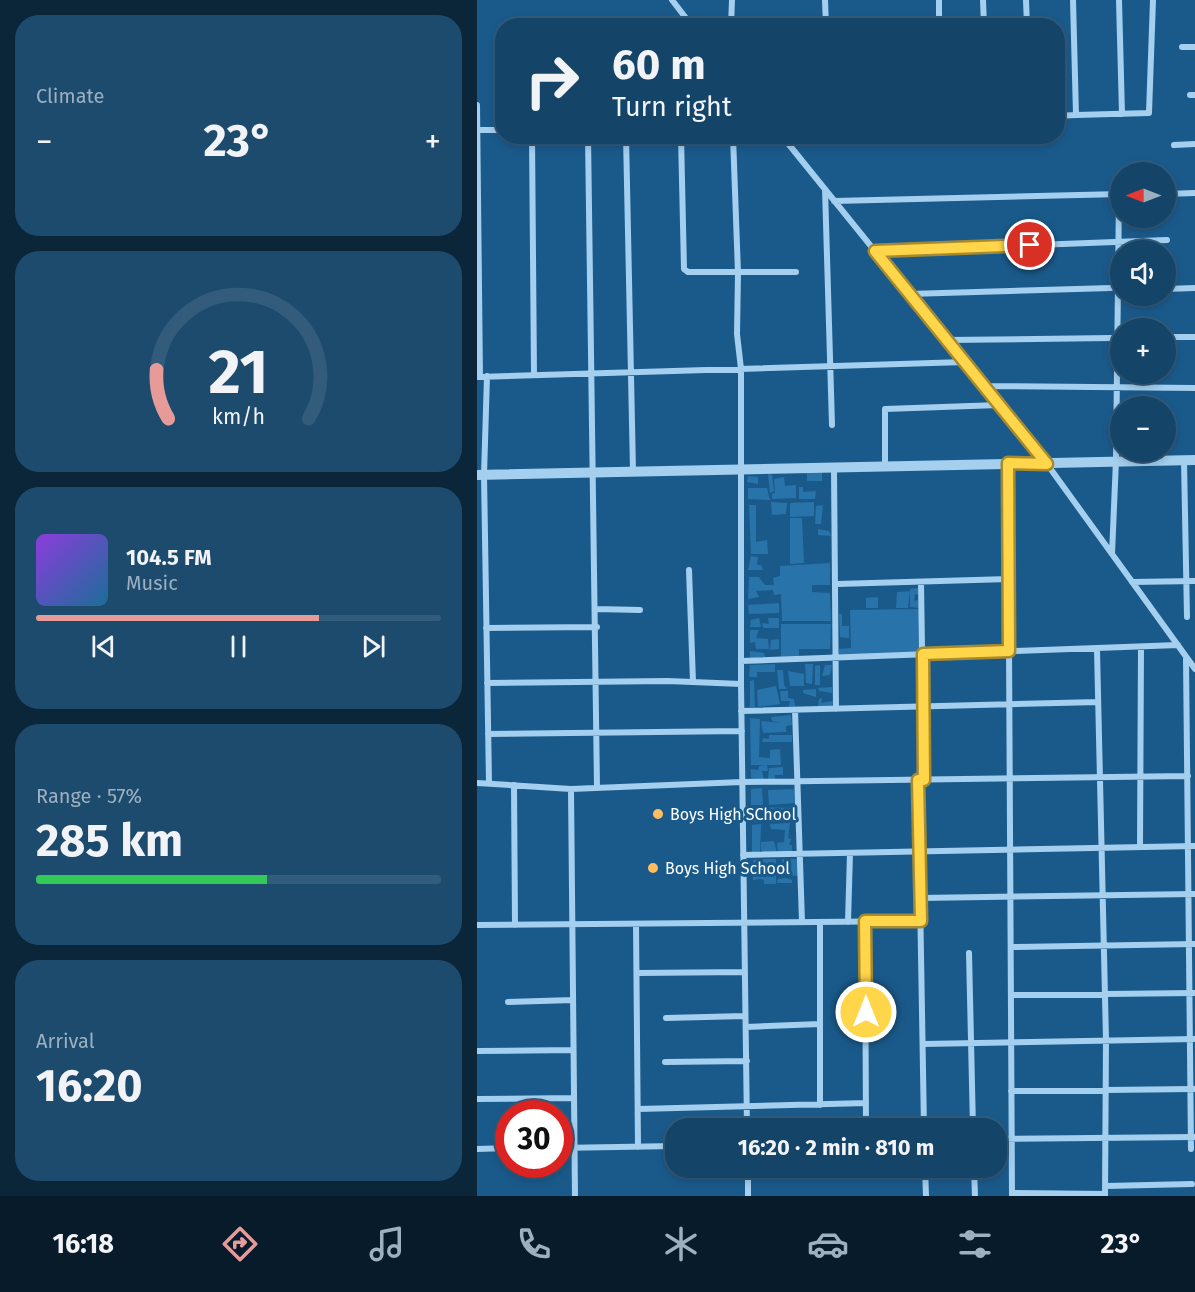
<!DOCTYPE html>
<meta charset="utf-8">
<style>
:root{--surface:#144468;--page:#1d4b6e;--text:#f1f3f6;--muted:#9db0c0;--line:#335c7c;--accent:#e69b98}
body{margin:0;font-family:"Fira Sans",sans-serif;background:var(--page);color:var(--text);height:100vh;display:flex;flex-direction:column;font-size:22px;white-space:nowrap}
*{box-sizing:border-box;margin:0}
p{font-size:20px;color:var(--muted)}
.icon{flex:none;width:33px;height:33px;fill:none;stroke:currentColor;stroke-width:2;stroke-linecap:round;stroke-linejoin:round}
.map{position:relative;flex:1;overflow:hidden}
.drawer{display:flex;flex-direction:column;gap:15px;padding:15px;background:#0b2539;width:477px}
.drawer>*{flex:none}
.hud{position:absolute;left:18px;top:18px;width:570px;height:126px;border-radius:24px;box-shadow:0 3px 9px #0003,0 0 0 2px var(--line);background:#144468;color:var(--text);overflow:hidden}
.needle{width:39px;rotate:270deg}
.buttons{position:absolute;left:633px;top:162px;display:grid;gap:12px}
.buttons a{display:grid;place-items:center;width:66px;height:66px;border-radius:50%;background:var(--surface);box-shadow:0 3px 9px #0003,0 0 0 2px var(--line);font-size:30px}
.speed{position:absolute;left:18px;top:1100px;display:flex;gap:12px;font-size:30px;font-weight:700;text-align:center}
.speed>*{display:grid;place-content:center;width:78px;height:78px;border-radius:50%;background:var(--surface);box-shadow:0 3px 9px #0003,0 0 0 2px var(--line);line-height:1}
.speed .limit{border:9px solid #d22;background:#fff;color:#111}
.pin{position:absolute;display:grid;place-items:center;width:51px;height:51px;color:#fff;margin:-26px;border:3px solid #fff;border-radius:50%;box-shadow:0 2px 6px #0007}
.me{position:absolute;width:66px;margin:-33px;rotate:0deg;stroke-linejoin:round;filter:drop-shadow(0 0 4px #0008)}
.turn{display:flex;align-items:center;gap:21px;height:126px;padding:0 18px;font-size:27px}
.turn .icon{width:78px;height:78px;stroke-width:2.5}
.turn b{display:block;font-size:42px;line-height:51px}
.big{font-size:45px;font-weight:700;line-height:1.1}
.drawer .card{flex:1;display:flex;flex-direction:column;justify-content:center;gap:9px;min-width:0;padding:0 21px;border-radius:24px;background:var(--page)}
.drawer .dial{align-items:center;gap:0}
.dial svg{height:156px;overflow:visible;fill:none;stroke:var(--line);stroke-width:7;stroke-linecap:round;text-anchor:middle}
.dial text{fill:var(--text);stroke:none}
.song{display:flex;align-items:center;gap:18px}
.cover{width:72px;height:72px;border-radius:9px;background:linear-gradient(135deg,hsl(270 70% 55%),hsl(200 70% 35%))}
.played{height:6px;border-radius:3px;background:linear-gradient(90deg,var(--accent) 70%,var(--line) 70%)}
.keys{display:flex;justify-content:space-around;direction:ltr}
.heat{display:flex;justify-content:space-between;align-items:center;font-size:33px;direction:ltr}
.charge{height:9px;border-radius:4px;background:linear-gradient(90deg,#34c759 57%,var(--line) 0)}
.trip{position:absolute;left:188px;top:1118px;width:342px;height:60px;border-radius:24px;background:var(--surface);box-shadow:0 3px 9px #0003,0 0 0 2px var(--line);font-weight:700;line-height:60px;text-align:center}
.dock{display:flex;height:96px;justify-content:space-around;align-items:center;background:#081b2a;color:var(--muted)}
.dock .icon{width:42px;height:42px}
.dock .current{color:var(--accent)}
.dock b{font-size:27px;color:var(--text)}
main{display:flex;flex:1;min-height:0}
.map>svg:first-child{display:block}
.building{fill:#2873aa}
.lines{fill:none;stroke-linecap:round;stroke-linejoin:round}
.minor{stroke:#a4cfee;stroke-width:6}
.tertiary{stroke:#a4cfee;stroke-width:10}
.route-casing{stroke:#a68a30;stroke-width:15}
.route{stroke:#ffd54a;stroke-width:10}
.poi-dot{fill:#ffbd61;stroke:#1a5a8b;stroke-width:2}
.labels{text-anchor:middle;stroke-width:6;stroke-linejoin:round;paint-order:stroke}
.poi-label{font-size:16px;fill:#fff;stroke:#1a5a8b;text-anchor:start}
</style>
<main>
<section class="drawer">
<div class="card"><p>Climate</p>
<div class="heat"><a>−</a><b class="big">23°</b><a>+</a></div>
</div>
<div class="card dial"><svg viewBox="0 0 100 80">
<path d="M14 69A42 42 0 1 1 86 69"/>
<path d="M14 69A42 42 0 0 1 8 44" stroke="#e69b98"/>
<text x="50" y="56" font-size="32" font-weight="700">21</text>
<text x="50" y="72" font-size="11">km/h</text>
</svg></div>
<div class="card">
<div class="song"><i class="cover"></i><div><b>104.5 FM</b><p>Music</p></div></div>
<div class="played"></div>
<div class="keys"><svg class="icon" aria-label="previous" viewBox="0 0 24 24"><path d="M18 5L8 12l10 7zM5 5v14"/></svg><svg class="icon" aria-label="pause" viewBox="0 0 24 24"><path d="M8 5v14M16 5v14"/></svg><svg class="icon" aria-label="next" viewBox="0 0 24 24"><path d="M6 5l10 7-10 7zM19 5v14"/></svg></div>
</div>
<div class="card"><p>Range · 57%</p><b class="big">285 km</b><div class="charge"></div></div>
<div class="card"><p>Arrival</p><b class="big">16:20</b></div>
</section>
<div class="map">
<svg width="718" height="1196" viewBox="0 0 718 1196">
<rect width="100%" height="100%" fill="#1a5a8b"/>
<path class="building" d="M345 472V481H330V473Z
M291 474 295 475 297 491 293 493Z
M271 476 281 477V484L270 482Z
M307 477 308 486 319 485V498L295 499V494L298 493 297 479Z
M322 487H326V492L339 491 338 499H322Z
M271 488H290L293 500 271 499Z
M294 502 310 503 309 514 295 515Z
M337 502V516L313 517V503Z
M272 505H279V542L290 540 291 554H274Z
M346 505 344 524H338L339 506Z
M313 518H325L327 563 313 564Z
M341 529 352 531 354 536 341 535Z
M274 556 281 557 280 565H284L286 570H271Z
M353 563V585H335V592L353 593 354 621H305L304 594 297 595 296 590 279 591 282 597 271 599 272 577H282L288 585H297L296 578 303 576V566Z
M441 588V595L438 594 437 601 441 600 442 608 433 607V589Z
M433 591 431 608H419L420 592Z
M401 597V608H389V598Z
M302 603V613L272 614 271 605Z
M442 609 444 653 362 655V649L374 648 373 610Z
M362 614H365V626H372V638L363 637Z
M282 618 284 627H273L274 620Z
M291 618H302V628H286L285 623 292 624Z
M304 624H354L353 649H322V656L304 657Z
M273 630H282L279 638 291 639 292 649H279L278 642 273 643Z
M302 639V649L293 650 294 640Z
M273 651 287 653 288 658H273Z
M298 664V672H280V677H272L273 665Z
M328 664H336L335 684 329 683Z
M343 665V685H338V666Z
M348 665H355L353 675 345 676Z
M300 670H306L307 685 310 689H302Z
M311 671 327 674V686H313Z
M277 680 278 707H273V681Z
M299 686 303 704 281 707 280 690Z
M355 687V693L342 691 341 688Z
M339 689V697L326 693V690Z
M303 691H311V698L317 699 318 707 312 706 313 701H304Z
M345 698 344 703 356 701 355 706 341 707 342 699Z
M314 715 315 725 309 726V732L286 733 284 721 304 723 295 721 294 717Z
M273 718 283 719 282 757 293 758V750L303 749 304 765H290L291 771H285L287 780 274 782V769L281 770 282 766 289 765H274Z
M292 735H315V742H285L286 738 292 739Z
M306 767V775H298V780L291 779 292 768Z
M285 788 286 805H274V789Z
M317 789 319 803 292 805 291 790Z
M273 807 320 808 321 821 275 822V817H295L296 813 274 812Z
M313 823 311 838 314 839 312 845H315V853H301L300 843 307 842 308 830 294 829 293 824Z
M284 824 283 853H275V825Z
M297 841 300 853H284V842Z
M282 859H299V884H287V880L283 879 276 880V875L287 874V877L288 872 277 873 276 860Z
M305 859H321V876L305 875Z
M309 878 315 880V883H300L301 879Z"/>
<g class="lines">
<path class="minor" d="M195 0 215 26
M348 0 349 26
M462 0V26
M506 0 507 26
M549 0 550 26
M596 0 599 115 672 113 676 0
M642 0 645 114
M254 26 255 0
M705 47H718
M713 95H718
M0 105 3 377
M580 116 599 115
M0 130H26
M55 136 57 375
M111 136C112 354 119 571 120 788
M149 136 156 471
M204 136 207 269 211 272H319
M256 136 261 273 260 334 264 369V684L270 1128
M305 136 570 464 718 669
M697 145 718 144
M348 189 355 425
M688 194 718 193
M357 201 644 194
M398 251 690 240
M688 289 718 288
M432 294 634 288
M688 337H718
M470 340 634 338
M10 376 7 475 12 783
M0 377 488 362
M507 386 718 388
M707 461 710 617
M531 463 535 1196
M408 467V409L522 405
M357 469 359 709
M635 554 639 460 642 194
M212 570 216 682
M444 582 447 780
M655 582 718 581
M360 584 532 579
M119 609 163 610
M9 628 120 627
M620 650 629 1040 628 1196
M709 658 714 1149
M264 661 701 645
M10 683 191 681 264 684
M318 710 325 922
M264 711 621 702
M11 734 265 731
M441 780 447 1128
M0 783 94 789 265 782 711 776
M37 785 38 925
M94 789 98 1196
M663 847 664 647
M266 855 718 846
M443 898 718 894
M343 922V1105
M371 922 373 853
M388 922 389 1128
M159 924 161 1147
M0 925 444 921
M534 947 718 944
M492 953 496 1128
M160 973 268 972
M534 995 718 993
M31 1002 96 1000
M189 1018 268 1016
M269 1027 343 1024
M446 1044 718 1039
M0 1051 96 1050
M188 1062 270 1061
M534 1091 717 1089
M0 1099 97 1098
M161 1109 389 1103
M519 1139 717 1137
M82 1148 198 1146
M0 1149 32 1148
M271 1167V1196
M448 1167 449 1196
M497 1167 498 1196
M629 1186 715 1184
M535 1193 628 1194"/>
<path class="tertiary" d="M0 475 718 460"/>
</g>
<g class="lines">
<defs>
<path id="route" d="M389 1012 388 921H444L441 780H447L446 654 532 651 531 463 570 464 398 251 553 245"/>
</defs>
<use href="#route" class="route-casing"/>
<use href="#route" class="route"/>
</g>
<g class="poi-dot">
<circle cx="181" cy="814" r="6"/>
<circle cx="176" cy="868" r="6"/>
</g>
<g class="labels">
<g class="poi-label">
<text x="193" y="820">Boys High SChool</text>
<text x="188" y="874">Boys High School</text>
</g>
</g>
</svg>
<div class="buttons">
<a><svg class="needle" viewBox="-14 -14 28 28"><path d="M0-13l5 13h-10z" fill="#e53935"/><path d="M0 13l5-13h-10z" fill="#9db0c0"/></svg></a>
<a><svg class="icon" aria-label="sound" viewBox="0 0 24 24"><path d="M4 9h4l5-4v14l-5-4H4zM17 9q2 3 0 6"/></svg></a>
<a>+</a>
<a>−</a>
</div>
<div class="speed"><div class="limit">30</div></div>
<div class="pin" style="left:553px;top:245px;background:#d93025"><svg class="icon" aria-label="arrive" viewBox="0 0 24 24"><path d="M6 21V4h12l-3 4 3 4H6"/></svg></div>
<svg class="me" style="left:389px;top:1012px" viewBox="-20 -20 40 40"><circle r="17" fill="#ffd54a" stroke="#fff" stroke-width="3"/><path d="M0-11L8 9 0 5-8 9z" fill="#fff"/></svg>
<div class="trip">16:20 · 2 min · 810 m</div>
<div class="hud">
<div class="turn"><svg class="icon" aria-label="right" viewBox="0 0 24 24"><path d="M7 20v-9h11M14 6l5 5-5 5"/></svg><div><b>60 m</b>Turn right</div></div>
</div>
</div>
</main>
<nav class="dock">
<b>16:18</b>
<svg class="icon current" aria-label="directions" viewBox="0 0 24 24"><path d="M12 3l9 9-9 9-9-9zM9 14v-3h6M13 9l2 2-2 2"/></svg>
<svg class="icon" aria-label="music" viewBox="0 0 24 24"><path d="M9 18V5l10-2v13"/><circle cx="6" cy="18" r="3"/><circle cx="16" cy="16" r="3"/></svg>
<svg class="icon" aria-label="phone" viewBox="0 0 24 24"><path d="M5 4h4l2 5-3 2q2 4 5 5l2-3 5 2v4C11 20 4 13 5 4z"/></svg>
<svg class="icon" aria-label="climate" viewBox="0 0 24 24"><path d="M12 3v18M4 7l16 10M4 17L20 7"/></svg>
<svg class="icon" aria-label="car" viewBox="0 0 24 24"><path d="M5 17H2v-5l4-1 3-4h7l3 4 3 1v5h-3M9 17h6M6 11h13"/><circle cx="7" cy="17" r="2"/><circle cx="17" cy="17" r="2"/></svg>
<svg class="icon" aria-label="filters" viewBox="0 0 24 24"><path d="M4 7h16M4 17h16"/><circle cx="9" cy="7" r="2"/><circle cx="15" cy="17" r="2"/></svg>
<b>23°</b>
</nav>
